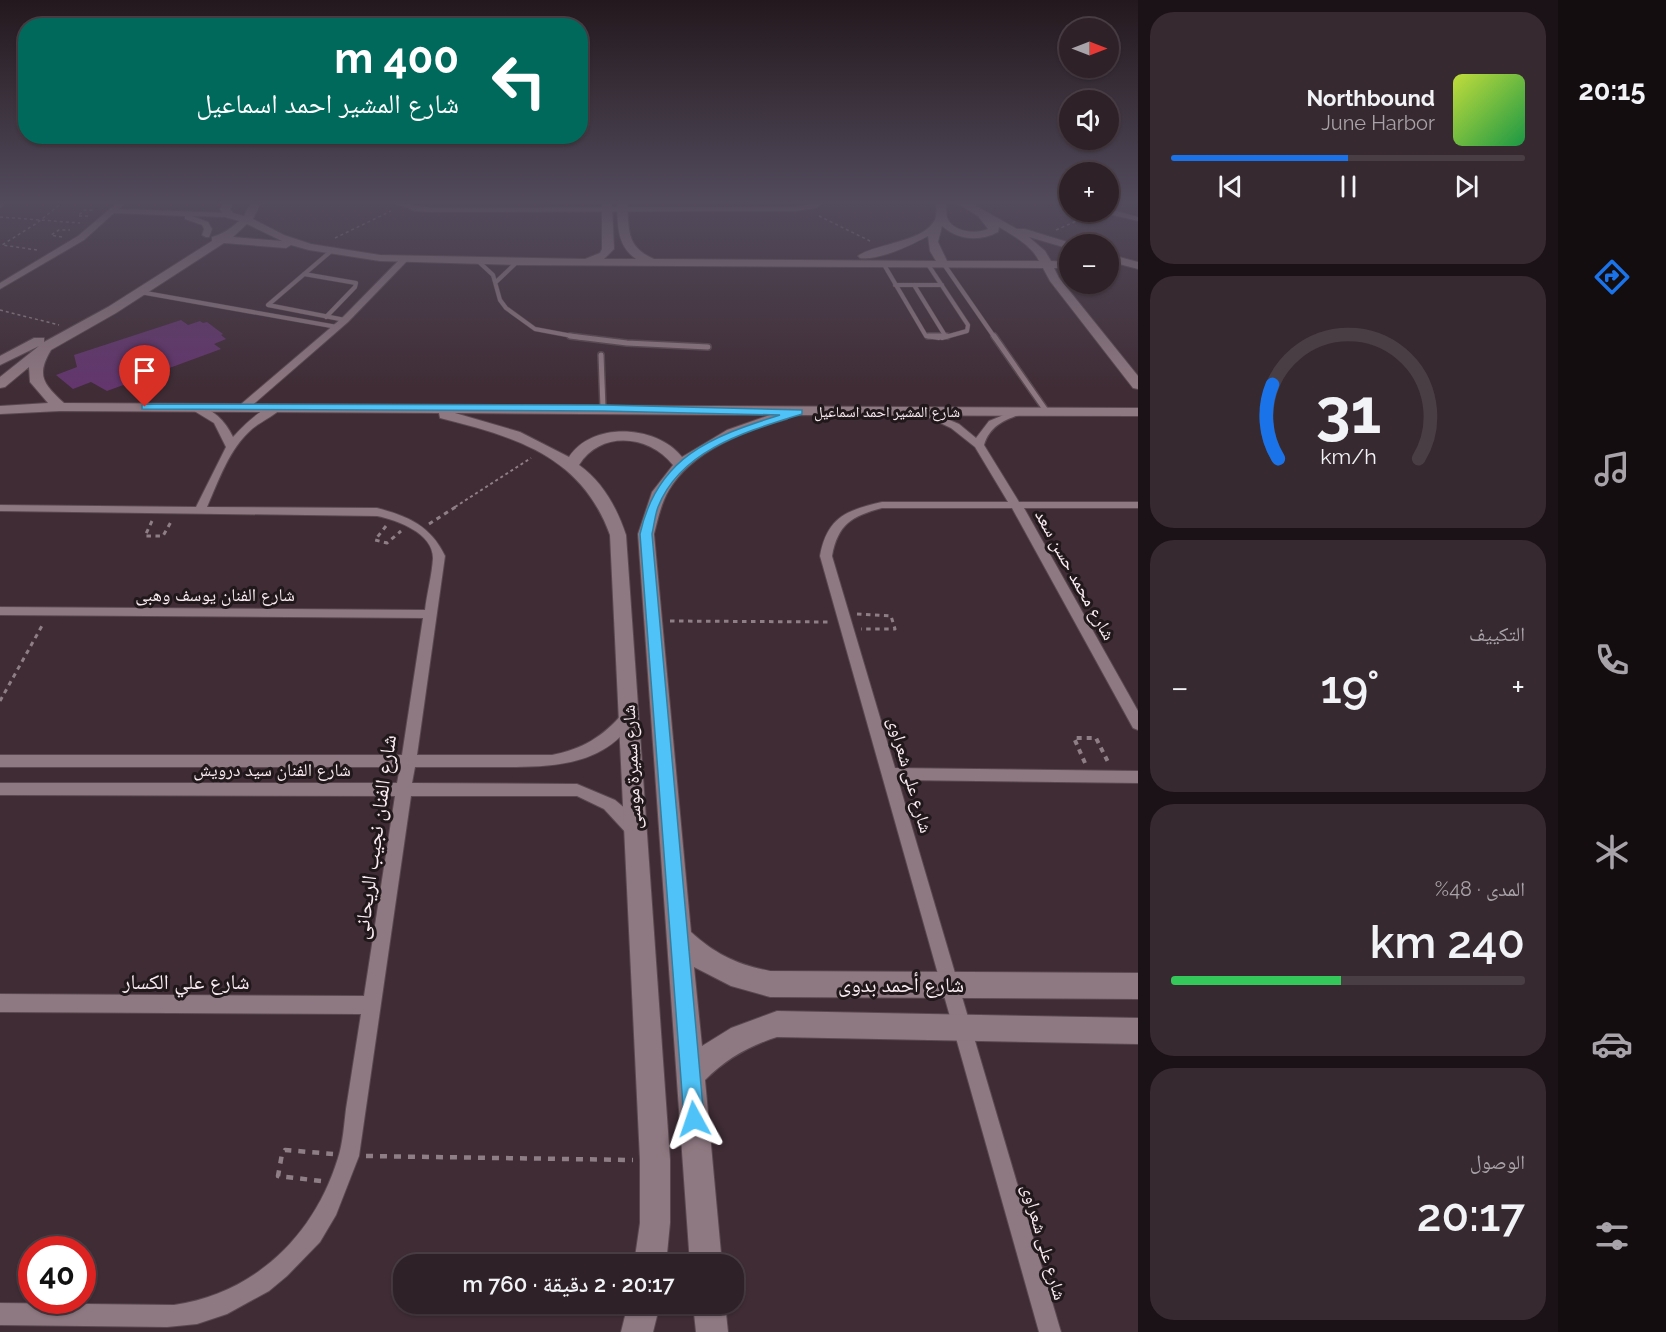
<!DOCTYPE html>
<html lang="ar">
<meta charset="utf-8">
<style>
:root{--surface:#2f2128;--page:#372930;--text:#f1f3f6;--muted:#a7a3a8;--line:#4a3e45;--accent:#1a73e8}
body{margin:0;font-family:Raleway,"Noto Naskh Arabic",sans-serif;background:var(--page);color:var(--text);direction:rtl;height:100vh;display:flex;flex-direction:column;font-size:22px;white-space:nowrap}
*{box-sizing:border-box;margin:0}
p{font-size:20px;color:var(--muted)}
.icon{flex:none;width:33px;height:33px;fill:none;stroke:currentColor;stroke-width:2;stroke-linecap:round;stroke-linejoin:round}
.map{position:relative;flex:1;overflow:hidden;direction:ltr}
.details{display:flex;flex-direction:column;gap:12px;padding:12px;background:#1a1216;width:420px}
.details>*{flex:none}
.hud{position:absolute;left:18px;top:18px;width:570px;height:126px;border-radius:24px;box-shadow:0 2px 4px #0004,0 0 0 2px var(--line);direction:rtl;background:#00695c;color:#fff;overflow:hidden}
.needle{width:39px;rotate:90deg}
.controls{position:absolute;left:1059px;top:18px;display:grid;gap:12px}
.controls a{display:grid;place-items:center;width:60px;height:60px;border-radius:50%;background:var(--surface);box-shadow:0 2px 4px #0004,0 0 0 2px var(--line);font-size:30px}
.speed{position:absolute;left:18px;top:1236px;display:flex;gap:12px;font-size:30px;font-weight:700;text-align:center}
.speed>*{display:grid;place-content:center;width:78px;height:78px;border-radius:50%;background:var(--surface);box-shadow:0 2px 4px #0004,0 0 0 2px var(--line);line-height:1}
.speed .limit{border:9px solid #d22;background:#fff;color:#111}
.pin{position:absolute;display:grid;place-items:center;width:51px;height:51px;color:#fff;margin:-62px -26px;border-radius:50% 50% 50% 0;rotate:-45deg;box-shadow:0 0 6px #0007}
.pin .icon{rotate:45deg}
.me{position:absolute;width:66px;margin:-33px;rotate:355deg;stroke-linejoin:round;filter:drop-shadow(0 0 4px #0008)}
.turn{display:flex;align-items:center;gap:21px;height:126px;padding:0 30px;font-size:27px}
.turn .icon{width:78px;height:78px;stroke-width:2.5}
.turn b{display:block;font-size:42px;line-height:51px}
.big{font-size:45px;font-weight:600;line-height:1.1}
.details .widget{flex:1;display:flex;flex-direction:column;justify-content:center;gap:9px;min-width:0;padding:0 21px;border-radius:24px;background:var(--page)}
.details .dial{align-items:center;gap:0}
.dial svg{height:156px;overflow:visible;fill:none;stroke:var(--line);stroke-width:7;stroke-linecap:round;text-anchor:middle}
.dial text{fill:var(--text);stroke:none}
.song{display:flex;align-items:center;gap:18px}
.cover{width:72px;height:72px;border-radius:9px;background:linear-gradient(135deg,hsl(70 70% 55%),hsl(140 70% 35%))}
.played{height:6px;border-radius:3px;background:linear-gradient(90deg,var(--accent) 50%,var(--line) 50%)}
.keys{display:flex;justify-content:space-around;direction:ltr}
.heat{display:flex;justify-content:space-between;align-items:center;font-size:33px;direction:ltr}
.charge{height:9px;border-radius:4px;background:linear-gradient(90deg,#34c759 48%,var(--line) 0)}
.trip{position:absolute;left:393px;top:1254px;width:351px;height:60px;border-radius:24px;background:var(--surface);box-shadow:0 2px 4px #0004,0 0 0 2px var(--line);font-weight:600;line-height:60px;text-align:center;direction:rtl}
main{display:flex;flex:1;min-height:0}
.dock{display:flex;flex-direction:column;width:108px;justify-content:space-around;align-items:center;background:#130d10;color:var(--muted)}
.dock .icon{width:42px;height:42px}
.dock .active{color:var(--accent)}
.dock b{font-size:27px;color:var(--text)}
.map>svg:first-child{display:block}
.building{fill:#63366d}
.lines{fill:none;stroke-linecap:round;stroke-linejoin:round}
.lane-far1-casing{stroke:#59484f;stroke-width:5}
.lane-casing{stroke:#59484f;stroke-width:8}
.street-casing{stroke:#59484f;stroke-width:2}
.secondary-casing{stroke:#59484f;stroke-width:2}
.path-far4{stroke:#8f7e86;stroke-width:1.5;stroke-dasharray:3 3;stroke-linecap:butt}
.path-far3{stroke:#8f7e86;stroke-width:2;stroke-dasharray:3 3;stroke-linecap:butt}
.path-far2{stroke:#8f7e86;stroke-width:3;stroke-dasharray:4.5 4.5;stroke-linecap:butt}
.path-far1{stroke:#8f7e86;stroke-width:4;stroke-dasharray:5 5;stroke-linecap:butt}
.path{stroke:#8f7e86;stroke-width:4.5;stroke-dasharray:7 7;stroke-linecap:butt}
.lane-far1{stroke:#8e7881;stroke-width:4}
.lane{stroke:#8e7881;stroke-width:5}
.street{fill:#8e7881;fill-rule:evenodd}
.secondary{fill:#8e7881;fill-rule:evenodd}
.route{fill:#4fc3f7;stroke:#337fa1;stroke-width:1.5}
.labels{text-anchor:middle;stroke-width:6;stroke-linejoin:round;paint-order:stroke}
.far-street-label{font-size:15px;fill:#faecf2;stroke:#20181b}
.street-label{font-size:18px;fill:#faecf2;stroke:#20181b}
.near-street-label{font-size:21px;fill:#faecf2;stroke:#20181b}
</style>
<main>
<nav class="dock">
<b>20:15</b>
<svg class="icon active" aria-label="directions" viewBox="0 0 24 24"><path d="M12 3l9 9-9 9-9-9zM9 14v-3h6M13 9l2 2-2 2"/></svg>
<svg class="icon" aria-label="music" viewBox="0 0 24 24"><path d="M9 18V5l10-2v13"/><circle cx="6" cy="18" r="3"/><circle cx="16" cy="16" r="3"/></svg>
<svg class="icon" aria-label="phone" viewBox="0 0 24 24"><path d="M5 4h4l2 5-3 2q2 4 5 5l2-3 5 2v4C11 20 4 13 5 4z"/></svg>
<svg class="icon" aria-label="climate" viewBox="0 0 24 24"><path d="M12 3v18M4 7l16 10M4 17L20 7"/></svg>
<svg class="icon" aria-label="car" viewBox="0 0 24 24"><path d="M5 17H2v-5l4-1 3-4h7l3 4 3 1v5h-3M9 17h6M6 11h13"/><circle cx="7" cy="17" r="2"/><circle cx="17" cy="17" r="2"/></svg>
<svg class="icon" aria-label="filters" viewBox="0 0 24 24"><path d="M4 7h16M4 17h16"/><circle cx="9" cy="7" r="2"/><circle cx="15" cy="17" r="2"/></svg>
</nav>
<section class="details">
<div class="widget">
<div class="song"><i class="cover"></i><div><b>Northbound</b><p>June Harbor</p></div></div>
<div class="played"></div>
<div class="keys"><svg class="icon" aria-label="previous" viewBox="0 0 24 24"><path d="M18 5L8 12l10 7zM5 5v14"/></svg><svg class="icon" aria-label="pause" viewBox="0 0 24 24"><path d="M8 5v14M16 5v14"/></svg><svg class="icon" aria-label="next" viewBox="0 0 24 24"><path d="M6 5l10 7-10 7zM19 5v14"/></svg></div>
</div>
<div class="widget dial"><svg viewBox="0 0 100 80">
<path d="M14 69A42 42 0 1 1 86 69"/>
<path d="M14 69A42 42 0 0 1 11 31" stroke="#1a73e8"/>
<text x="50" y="56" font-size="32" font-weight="700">31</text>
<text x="50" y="72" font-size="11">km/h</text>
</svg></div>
<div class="widget"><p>التكييف</p>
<div class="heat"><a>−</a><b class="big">19°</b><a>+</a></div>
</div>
<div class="widget"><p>المدى · 48%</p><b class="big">240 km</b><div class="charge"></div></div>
<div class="widget"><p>الوصول</p><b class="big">20:17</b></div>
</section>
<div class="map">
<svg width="1138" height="1332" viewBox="0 0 1138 1332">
<rect width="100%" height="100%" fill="#3f2c35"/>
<path class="building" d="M181 320 188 325 200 321 203 323 207 322 223 334 221 335 226 339 214 344 221 349 107 391 91 382 73 389 56 375 77 367 74 355Z"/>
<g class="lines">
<defs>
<path id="lane-far1" d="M330 252 268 305 345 320
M479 262 493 275 500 300 506 308 535 329 583 338
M883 263 926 336 939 338
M927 263 968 325 967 331 942 338
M943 263 995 338
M304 274 356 283 355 287 326 317
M496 282 517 262
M895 285H942
M914 285 946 337
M140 292 337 327"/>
<path id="lane" d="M570 336 627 343 708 347
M928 336H947
M994 336 1047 412
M601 355 603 408"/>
<path id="street" d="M0 202H7L0 208Z
M118 202H126L119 209 229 213 233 215 229 217 192 216 208 222 212 229 209 237H206L202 235 204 229 202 225 185 219V216L114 213 84 240 0 289V283L78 236Z
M391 202 431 208 795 207 824 202 816 208 795 211 431 212 415 211Z
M1108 209 1138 217V221L1105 213Z
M401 258 408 260 348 322 248 409H240V405L342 318Z
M195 404C213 409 225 420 233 437 244 425 265 403 282 405L283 407C274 416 262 421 252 429 229 449 219 480 207 507L377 508C408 516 431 526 445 556L417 755H552C582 749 603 737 623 713H633L635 717C606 769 545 767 494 767 468 767 441 767 415 767L412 783 577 784 615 800 627 810 642 830 640 835 634 837 628 835 604 809 577 796H411L359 1156 336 1215 320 1242 287 1276 269 1291 227 1314 197 1324 167 1327 0 1325V1303L174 1305C255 1293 314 1236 338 1158 343 1143 344 1125 346 1109 351 1077 356 1046 361 1014L0 1012V994L364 996 395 796 0 795V783H397L400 767H0V755H402L423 618 0 615V607L425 610C427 593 432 575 433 558 433 533 397 520 377 516L0 511V505L196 507 226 447 214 423 191 409V405Z
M1018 409 1023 412 1022 414C1004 420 990 426 984 445L1019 502H1138V508H1024L1138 711V730L1133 728 1012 508H882C852 516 838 524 832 556L895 768 1138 771V783L898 780 1061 1332H1039L820 556C827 517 847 510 882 502H1008L975 447 951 428 919 413 924 410 928 411 959 424 976 438 989 421Z"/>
<path id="secondary" d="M224 202H234L230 209 233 213 244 216 251 202H261L253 219 284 235 311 244 380 255 585 259 600 253 602 249V202H612L614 249 604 259H636C616 245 618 224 617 202H627C629 230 626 247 654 259L936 261 930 251 928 236C912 245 877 261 860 258L858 256C877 241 948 242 935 202H945C947 208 946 213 947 217 952 233 977 234 988 229L978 216 955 202H969L1017 229H1025L1074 244H1070V249L1029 237 1045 251 1051 261 1070 262V268H1054L1059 278 1138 376V389L1133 388 1050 281 1043 268 517 265 380 261 309 250 291 245 286 248 224 243 116 313 51 350C36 375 43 384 64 403L1138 408V416L788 415 787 419C745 431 693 450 669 490 661 503 658 519 654 534L691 932C715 954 738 965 770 971L1138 973V999L770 997 731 986 694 967 702 1046 731 1028 777 1011 1138 1018V1044L777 1037C749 1046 726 1059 705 1080L722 1264H690L638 534 652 492 673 465C649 435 601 430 579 465 603 482 617 508 626 535L670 1160V1223L666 1264H634L640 1223V1160L610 535C581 455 515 437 440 418L439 413 60 411 0 414V406L48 403 30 382 29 367 5 387 0 388V377L39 346 0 365V356L34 338H44V342L108 307 212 241V237C223 234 230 229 239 221L225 217 220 209ZM247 224 282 241 233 237ZM942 226C958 240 979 242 998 232L999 227C1014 236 1032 246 1039 261H947L938 242ZM455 413 734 415H770L727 430 682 457C657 425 592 421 569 457L520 432Z
M1108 254 1138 262V269L1108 261Z
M628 1304H660L653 1332H621Z
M693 1304H725L728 1332H696Z"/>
</defs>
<use href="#lane-far1" class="lane-far1-casing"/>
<use href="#lane" class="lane-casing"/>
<use href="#street" class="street-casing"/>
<use href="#secondary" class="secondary-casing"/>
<path class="path-far4" d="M88 216H78L84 210H95
M819 216 870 241
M0 217 80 223
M1056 230 1097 212
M62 237 51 235 59 230H70
M335 238 391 211
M37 250 2 245 37 223 63 202
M0 310 59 325"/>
<path class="path-far3" d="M455 507 531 458"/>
<path class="path-far2" d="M152 521 145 536H163L172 520
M429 524 457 506
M386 526 375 540 387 543 401 531
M857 614 891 616 895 629H861
M670 621 831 622
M0 701 43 624"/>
<path class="path-far1" d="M1085 763 1074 738H1096L1109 764"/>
<path class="path" d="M366 1156 633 1160
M321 1181 278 1176 282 1154 285 1150 333 1154"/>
<use href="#lane-far1" class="lane-far1"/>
<use href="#lane" class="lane"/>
<use href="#street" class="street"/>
<use href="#secondary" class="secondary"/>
</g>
<linearGradient id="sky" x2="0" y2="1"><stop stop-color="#23181d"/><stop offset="0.52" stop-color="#524b5c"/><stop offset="1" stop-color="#524b5c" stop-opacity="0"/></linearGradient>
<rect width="1138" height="389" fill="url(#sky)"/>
<path class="route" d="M145 404 603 405 802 410V414C748 431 681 449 658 507 655 515 654 525 652 534L704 1119 701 1126 694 1129 687 1126 684 1119 640 534C657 457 710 437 780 415L603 411 142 409V405Z"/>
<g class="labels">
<g class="far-street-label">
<text x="887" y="417">شارع المشير احمد اسماعيل</text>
</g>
<g class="street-label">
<text transform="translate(1075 575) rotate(61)" y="6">شارع محمد حسن سعد</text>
<text x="215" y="601">شارع الفنان يوسف وهبى</text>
<text transform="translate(632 767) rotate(-93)" y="6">شارع سميرة موسى</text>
<text x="272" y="776">شارع الفنان سيد درويش</text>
<text transform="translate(910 775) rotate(74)" y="6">شارع على شعراوى</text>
<text transform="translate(1044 1242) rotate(74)" y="6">شارع على شعراوى</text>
</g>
<g class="near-street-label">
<text transform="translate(375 837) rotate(-82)" y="7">شارع الفنان نجيب الريحانى</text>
<text x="186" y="989">شارع علي الكسار</text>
<text x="901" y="992">شارع أحمد بدوى</text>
</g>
</g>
</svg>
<div class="controls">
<a><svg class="needle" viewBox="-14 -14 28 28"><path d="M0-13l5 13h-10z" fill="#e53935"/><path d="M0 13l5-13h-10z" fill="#a7a3a8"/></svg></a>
<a><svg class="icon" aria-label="sound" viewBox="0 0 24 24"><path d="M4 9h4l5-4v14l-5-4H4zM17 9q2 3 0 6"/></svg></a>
<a>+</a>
<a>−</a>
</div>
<div class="speed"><div class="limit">40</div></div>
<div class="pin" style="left:145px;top:407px;background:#d93025"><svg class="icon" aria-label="arrive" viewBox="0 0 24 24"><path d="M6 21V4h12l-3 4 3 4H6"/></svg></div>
<svg class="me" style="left:694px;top:1119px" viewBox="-20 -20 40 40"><path d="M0-17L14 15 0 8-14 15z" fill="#4fc3f7" stroke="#fff" stroke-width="4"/></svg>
<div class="trip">20:17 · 2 دقيقة · 760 m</div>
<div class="hud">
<div class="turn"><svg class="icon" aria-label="left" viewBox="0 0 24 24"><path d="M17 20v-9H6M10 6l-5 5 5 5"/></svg><div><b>400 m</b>شارع المشير احمد اسماعيل</div></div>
</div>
</div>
</main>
